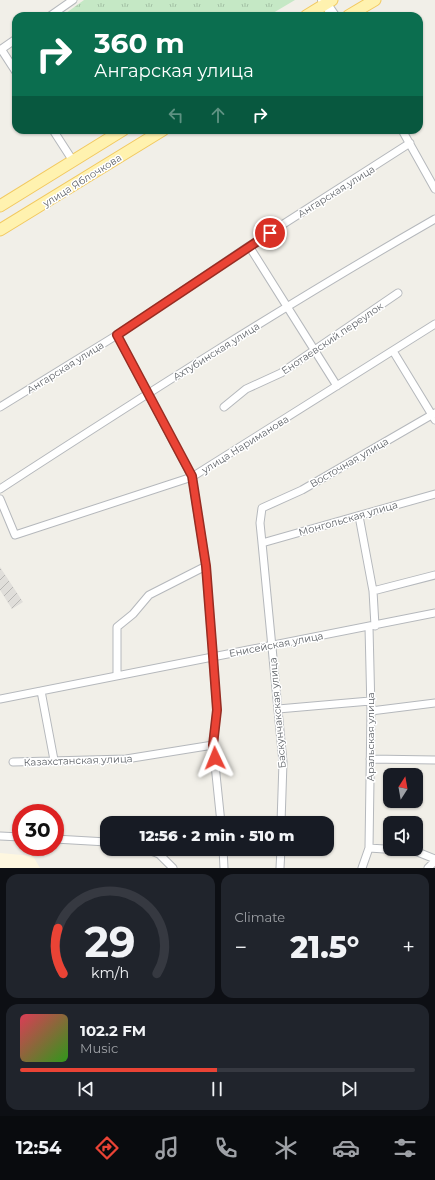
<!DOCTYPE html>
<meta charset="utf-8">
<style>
:root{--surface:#171b24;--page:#20242c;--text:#f1f3f6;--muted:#9ea1a6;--line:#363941;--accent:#ea4335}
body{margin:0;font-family:Montserrat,sans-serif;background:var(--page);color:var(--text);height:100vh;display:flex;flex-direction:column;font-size:15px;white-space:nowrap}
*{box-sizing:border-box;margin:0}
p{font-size:13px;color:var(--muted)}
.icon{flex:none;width:22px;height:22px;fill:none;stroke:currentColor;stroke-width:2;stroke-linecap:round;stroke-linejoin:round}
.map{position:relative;height:868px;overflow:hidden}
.side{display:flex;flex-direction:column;gap:6px;padding:6px;background:#0d0f14;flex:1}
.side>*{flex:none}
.top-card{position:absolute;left:12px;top:12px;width:411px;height:122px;border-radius:12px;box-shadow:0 1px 3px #0004;background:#0b6e4f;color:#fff;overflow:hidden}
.needle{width:26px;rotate:11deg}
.fabs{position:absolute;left:383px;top:768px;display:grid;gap:8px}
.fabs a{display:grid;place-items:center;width:40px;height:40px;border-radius:8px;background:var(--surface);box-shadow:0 1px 3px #0004;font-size:20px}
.speed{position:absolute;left:12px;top:804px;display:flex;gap:8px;font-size:20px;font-weight:700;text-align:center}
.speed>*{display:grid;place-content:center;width:52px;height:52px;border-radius:50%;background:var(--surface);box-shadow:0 1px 3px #0004;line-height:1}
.speed .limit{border:6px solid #d22;background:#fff;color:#111}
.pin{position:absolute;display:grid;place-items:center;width:34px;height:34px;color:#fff;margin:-17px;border:2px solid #fff;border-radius:50%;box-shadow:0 1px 4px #0007}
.me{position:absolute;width:44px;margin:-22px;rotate:358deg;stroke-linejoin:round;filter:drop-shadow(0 0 3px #0008)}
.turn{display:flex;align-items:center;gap:14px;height:84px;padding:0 16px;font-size:18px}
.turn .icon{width:52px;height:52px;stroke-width:2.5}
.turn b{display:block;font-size:28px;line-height:34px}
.lanes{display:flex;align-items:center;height:38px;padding:0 16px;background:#0003;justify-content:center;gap:20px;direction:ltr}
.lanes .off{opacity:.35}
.big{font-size:30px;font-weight:800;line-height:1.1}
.side .widget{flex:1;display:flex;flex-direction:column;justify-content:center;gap:6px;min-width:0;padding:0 14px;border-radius:12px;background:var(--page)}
.side .dial{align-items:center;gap:0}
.dial svg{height:104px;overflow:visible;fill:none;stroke:var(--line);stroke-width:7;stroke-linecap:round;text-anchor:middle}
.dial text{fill:var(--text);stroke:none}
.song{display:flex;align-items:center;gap:12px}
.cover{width:48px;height:48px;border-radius:6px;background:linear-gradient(135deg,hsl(350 70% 55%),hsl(110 70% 35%))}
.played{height:4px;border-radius:2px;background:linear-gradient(90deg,var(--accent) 50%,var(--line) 50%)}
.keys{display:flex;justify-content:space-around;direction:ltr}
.heat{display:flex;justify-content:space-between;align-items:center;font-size:22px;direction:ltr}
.side .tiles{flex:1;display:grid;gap:6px;grid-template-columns:1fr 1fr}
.widget:last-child{grid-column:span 2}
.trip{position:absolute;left:100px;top:816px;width:234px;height:40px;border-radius:12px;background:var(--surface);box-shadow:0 1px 3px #0004;font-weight:800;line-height:40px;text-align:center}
.menu{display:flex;height:64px;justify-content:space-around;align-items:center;background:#090b0e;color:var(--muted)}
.menu .icon{width:28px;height:28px}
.menu .on{color:var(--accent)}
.menu b{font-size:18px;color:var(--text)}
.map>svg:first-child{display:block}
.commercial{fill:#fef7e0}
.industrial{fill:url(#industrial-furrows)}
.park{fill:url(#park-tufts)}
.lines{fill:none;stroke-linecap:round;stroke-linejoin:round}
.minor-casing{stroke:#b5b8bc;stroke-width:9}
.secondary-casing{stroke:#b6babf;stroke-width:12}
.primary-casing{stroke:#f2c960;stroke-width:13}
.minor{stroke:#fff;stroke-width:7}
.secondary{stroke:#fff;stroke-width:10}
.primary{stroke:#fff2af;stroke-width:11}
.route-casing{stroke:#982c22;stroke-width:10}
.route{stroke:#ea4335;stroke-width:7}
.labels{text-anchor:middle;stroke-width:3;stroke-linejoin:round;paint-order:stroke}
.street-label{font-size:10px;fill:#5f6368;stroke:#fff}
</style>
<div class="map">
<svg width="435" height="868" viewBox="0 0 435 868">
<defs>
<pattern id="industrial-furrows" width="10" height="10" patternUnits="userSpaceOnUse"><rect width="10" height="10" fill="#e0deda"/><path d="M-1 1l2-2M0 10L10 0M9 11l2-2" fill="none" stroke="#b9b8b5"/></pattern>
<pattern id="park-tufts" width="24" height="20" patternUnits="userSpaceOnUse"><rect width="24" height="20" fill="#c5e8c5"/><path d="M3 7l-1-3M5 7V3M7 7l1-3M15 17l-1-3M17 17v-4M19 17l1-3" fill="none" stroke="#a3c0a4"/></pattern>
</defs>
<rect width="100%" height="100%" fill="#f1efe8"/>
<path class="commercial" d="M0 853 33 856 40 868H0Z"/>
<path class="industrial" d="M0 567 23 602 12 609 0 590Z"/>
<path class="park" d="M84 0H295L268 16H62Z"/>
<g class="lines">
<defs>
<path id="minor" d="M50 16 73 0
M1 49 16 72
M0 50 16 39
M53 130 73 161
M402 130 435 189
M249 246 337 386
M117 335 192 477 206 566 217 710 213 745 221 823
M393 351 435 420
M0 407 117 335 249 246 410 143
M224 407 246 389 281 373 398 293
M0 489C143 396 287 304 435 219
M0 499 15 535 192 477 435 324
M359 516 373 591 375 626
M262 543 435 494
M373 591 435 575
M117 675V627L133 614 149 595 206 566
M41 691 54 760
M0 699 435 613
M278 709 370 701
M371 711 435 703
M370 759 435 760
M13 762 126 759 213 745
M281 823 283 762 262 543 260 523 262 508 302 490 435 413
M0 836 21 837
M55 839 107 842
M369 848 371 711 369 627
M146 849 159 854 173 868
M223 849 224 868
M280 868 281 849
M362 868 369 848 415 851 435 859
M428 868 435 861"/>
<path id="secondary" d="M323 0 334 16"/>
<path id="primary" d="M306 16 332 0
M348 16 375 0
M0 206 123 130
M0 230 163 130"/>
</defs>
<use href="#minor" class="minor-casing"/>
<use href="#secondary" class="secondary-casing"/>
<use href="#primary" class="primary-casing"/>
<use href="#minor" class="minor"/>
<use href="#secondary" class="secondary"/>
<use href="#primary" class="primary"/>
</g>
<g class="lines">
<defs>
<path id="route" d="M215 758 213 745 217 710 213 656 206 566 192 476 117 335 270 233"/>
</defs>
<use href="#route" class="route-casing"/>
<use href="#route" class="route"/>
</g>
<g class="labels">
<g class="street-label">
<text transform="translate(82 180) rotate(-32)" y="4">улица Яблочкова</text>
<text transform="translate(336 191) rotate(-32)" y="4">Ангарская улица</text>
<text transform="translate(332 338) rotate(-34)" y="4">Енотаевский переулок</text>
<text transform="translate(216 351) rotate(-32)" y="4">Ахтубинская улица</text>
<text transform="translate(65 367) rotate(-32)" y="4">Ангарская улица</text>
<text transform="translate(245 444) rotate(-32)" y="4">улица Нариманова</text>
<text transform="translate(349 462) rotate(-30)" y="4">Восточная улица</text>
<text transform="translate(348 518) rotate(-16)" y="4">Монгольская улица</text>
<text transform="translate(276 644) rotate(-11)" y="4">Енисейская улица</text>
<text transform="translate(277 713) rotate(-95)" y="4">Баскунчакская улица</text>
<text transform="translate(370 737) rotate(-90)" y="4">Аральская улица</text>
<text transform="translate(78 760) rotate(-2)" y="4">Казахстанская улица</text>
</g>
</g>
</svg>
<div class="fabs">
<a><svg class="needle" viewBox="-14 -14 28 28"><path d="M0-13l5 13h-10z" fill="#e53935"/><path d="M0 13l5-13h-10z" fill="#9ea1a6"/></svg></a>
<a><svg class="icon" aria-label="sound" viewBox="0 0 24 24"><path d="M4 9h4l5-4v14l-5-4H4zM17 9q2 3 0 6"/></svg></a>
</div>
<div class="speed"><div class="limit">30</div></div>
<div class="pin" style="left:270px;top:233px;background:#d93025"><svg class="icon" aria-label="arrive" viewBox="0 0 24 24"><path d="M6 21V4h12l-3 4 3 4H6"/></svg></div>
<svg class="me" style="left:215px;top:758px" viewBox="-20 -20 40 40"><path d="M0-17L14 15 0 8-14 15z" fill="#ea4335" stroke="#fff" stroke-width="4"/></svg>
<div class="trip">12:56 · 2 min · 510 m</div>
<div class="top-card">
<div class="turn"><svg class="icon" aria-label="right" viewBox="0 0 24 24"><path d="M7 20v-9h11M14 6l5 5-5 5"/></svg><div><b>360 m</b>Ангарская улица</div></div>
<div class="lanes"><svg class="icon off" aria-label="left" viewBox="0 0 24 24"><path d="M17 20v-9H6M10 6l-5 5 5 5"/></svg><svg class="icon off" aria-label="ahead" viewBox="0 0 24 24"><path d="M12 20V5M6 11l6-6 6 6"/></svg><svg class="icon" aria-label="right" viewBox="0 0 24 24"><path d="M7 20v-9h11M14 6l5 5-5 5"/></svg></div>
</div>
</div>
<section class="side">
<div class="tiles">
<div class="widget dial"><svg viewBox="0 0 100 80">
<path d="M14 69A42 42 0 1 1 86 69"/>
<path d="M14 69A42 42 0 0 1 10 34" stroke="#ea4335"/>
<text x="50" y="56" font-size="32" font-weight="700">29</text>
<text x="50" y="72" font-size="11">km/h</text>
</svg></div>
<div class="widget"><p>Climate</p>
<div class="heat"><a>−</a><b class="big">21.5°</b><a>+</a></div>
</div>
<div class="widget">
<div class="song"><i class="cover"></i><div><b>102.2 FM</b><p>Music</p></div></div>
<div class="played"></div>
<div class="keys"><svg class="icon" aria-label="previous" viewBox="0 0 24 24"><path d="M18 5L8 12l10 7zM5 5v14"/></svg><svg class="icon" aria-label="pause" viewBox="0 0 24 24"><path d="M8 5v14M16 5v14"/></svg><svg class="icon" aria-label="next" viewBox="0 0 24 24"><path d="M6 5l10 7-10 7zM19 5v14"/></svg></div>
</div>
</div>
</section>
<nav class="menu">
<b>12:54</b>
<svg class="icon on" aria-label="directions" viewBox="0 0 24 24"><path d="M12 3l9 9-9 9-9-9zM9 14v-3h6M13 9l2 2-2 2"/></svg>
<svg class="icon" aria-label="music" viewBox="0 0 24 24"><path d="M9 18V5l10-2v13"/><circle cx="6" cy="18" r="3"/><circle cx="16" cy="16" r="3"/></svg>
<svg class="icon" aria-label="phone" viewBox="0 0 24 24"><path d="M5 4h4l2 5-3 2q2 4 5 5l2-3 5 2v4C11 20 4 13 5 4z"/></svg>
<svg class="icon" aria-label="climate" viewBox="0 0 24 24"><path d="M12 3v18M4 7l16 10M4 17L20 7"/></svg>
<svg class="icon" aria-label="car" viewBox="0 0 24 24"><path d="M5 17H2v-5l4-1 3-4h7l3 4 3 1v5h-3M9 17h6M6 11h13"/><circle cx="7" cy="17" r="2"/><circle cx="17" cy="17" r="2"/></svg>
<svg class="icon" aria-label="filters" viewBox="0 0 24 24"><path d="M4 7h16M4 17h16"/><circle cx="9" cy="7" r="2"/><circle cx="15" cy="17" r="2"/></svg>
</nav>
